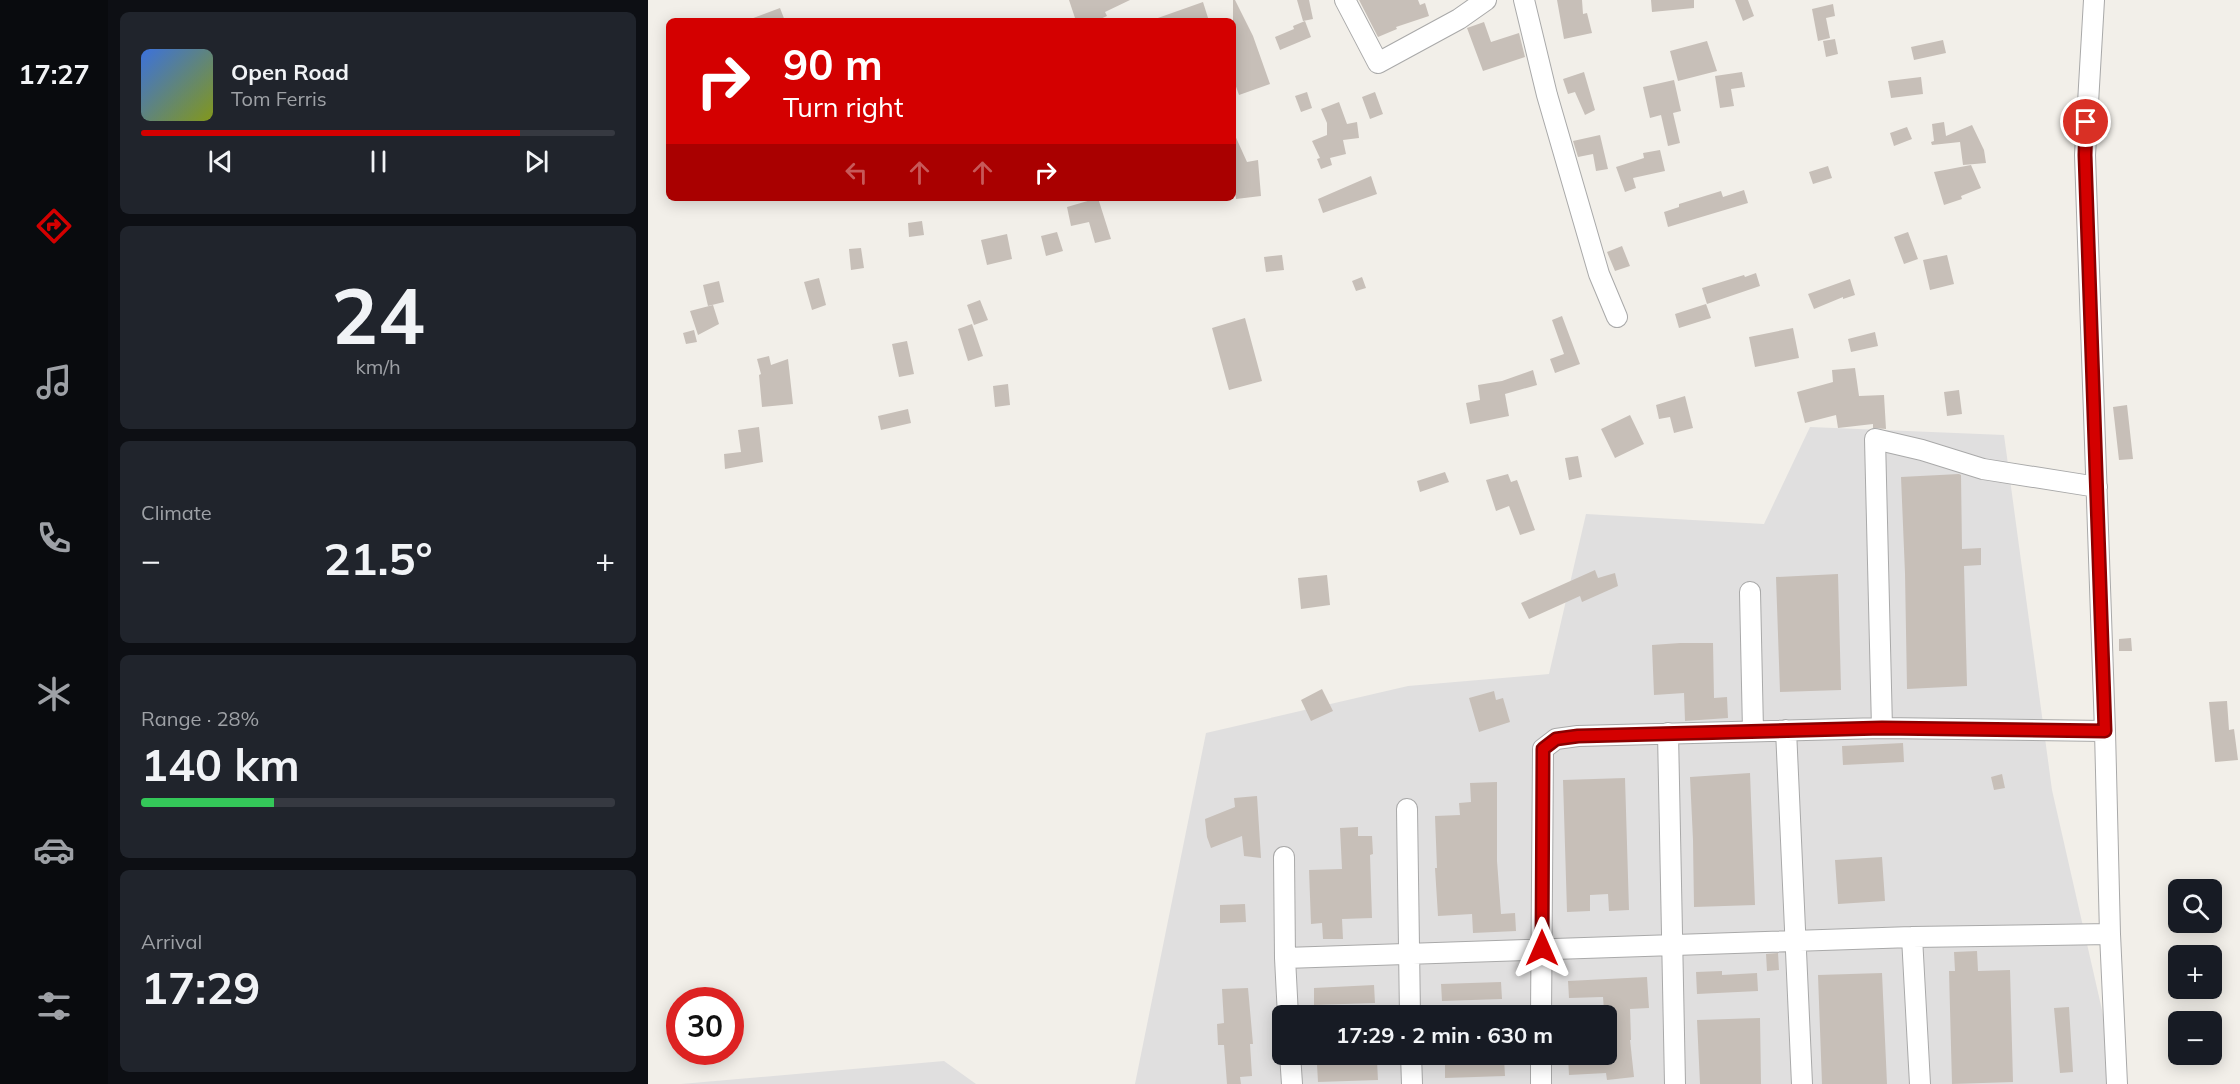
<!DOCTYPE html>
<meta charset="utf-8">
<style>
:root{--surface:#171b24;--page:#20242c;--text:#f1f3f6;--muted:#9ea1a6;--line:#363941;--accent:#d40000}
body{margin:0;font-family:Mulish,sans-serif;background:var(--page);color:var(--text);height:100vh;display:flex;flex-direction:column;font-size:22px;white-space:nowrap}
*{box-sizing:border-box;margin:0}
p{font-size:20px;color:var(--muted)}
.icon{flex:none;width:33px;height:33px;fill:none;stroke:currentColor;stroke-width:2;stroke-linecap:round;stroke-linejoin:round}
.map{position:relative;flex:1;overflow:hidden}
.sheet{display:flex;flex-direction:column;gap:12px;padding:12px;background:#0d0f14;width:540px}
.sheet>*{flex:none}
.hud{position:absolute;left:18px;top:18px;width:570px;height:183px;border-radius:9px;box-shadow:0 3px 15px #0003;background:#d40000;color:#fff;overflow:hidden}
.controls{position:absolute;left:1520px;top:879px;display:grid;gap:12px}
.controls a{display:grid;place-items:center;width:54px;height:54px;border-radius:9px;background:var(--surface);box-shadow:0 3px 15px #0003;font-size:30px}
.speed{position:absolute;left:18px;top:987px;display:flex;gap:12px;font-size:30px;font-weight:700;text-align:center}
.speed>*{display:grid;place-content:center;width:78px;height:78px;border-radius:50%;background:var(--surface);box-shadow:0 3px 15px #0003;line-height:1}
.speed .limit{border:9px solid #d22;background:#fff;color:#111}
.pin{position:absolute;display:grid;place-items:center;width:51px;height:51px;color:#fff;margin:-26px;border:3px solid #fff;border-radius:50%;box-shadow:0 2px 6px #0007}
.me{position:absolute;width:66px;margin:-33px;rotate:0deg;stroke-linejoin:round;filter:drop-shadow(0 0 4px #0008)}
.turn{display:flex;align-items:center;gap:21px;height:126px;padding:0 18px;font-size:27px}
.turn .icon{width:78px;height:78px;stroke-width:2.5}
.turn b{display:block;font-size:42px;line-height:51px}
.lanes{display:flex;align-items:center;height:57px;padding:0 18px;background:#0003;justify-content:center;gap:30px;direction:ltr}
.lanes .off{opacity:.35}
.big{font-size:45px;font-weight:700;line-height:1.1}
.sheet .tile{flex:1;display:flex;flex-direction:column;justify-content:center;gap:9px;min-width:0;padding:0 21px;border-radius:9px;background:var(--page)}
.sheet .dial{align-items:center;gap:0}
.dial b{font-size:78px;line-height:1}
.song{display:flex;align-items:center;gap:18px}
.cover{width:72px;height:72px;border-radius:9px;background:linear-gradient(135deg,hsl(220 70% 55%),hsl(70 70% 35%))}
.played{height:6px;border-radius:3px;background:linear-gradient(90deg,var(--accent) 80%,var(--line) 80%)}
.keys{display:flex;justify-content:space-around;direction:ltr}
.heat{display:flex;justify-content:space-between;align-items:center;font-size:33px;direction:ltr}
.charge{height:9px;border-radius:4px;background:linear-gradient(90deg,#34c759 28%,var(--line) 0)}
.trip{position:absolute;left:624px;top:1005px;width:345px;height:60px;border-radius:9px;background:var(--surface);box-shadow:0 3px 15px #0003;font-weight:700;line-height:60px;text-align:center}
main{display:flex;flex:1;min-height:0}
.tab-bar{display:flex;flex-direction:column;width:108px;justify-content:space-around;align-items:center;background:#090b0e;color:var(--muted)}
.tab-bar .icon{width:42px;height:42px}
.tab-bar .selected{color:var(--accent)}
.tab-bar b{font-size:27px;color:var(--text)}
.map>svg:first-child{display:block}
.residential{fill:#e0dfdf;fill-rule:evenodd}
.building{fill:#c7bfb8}
.lines{fill:none;stroke-linecap:round;stroke-linejoin:round}
.minor-casing{stroke:#a9a9a9;stroke-width:22}
.minor{stroke:#fff;stroke-width:20}
.route-casing{stroke:#8a0000;stroke-width:15}
.route{stroke:#d40000;stroke-width:10}
</style>
<main>
<nav class="tab-bar">
<b>17:27</b>
<svg class="icon selected" aria-label="directions" viewBox="0 0 24 24"><path d="M12 3l9 9-9 9-9-9zM9 14v-3h6M13 9l2 2-2 2"/></svg>
<svg class="icon" aria-label="music" viewBox="0 0 24 24"><path d="M9 18V5l10-2v13"/><circle cx="6" cy="18" r="3"/><circle cx="16" cy="16" r="3"/></svg>
<svg class="icon" aria-label="phone" viewBox="0 0 24 24"><path d="M5 4h4l2 5-3 2q2 4 5 5l2-3 5 2v4C11 20 4 13 5 4z"/></svg>
<svg class="icon" aria-label="climate" viewBox="0 0 24 24"><path d="M12 3v18M4 7l16 10M4 17L20 7"/></svg>
<svg class="icon" aria-label="car" viewBox="0 0 24 24"><path d="M5 17H2v-5l4-1 3-4h7l3 4 3 1v5h-3M9 17h6M6 11h13"/><circle cx="7" cy="17" r="2"/><circle cx="17" cy="17" r="2"/></svg>
<svg class="icon" aria-label="filters" viewBox="0 0 24 24"><path d="M4 7h16M4 17h16"/><circle cx="9" cy="7" r="2"/><circle cx="15" cy="17" r="2"/></svg>
</nav>
<section class="sheet">
<div class="tile">
<div class="song"><i class="cover"></i><div><b>Open Road</b><p>Tom Ferris</p></div></div>
<div class="played"></div>
<div class="keys"><svg class="icon" aria-label="previous" viewBox="0 0 24 24"><path d="M18 5L8 12l10 7zM5 5v14"/></svg><svg class="icon" aria-label="pause" viewBox="0 0 24 24"><path d="M8 5v14M16 5v14"/></svg><svg class="icon" aria-label="next" viewBox="0 0 24 24"><path d="M6 5l10 7-10 7zM19 5v14"/></svg></div>
</div>
<div class="tile dial"><b>24</b><p>km/h</p></div>
<div class="tile"><p>Climate</p>
<div class="heat"><a>−</a><b class="big">21.5°</b><a>+</a></div>
</div>
<div class="tile"><p>Range · 28%</p><b class="big">140 km</b><div class="charge"></div></div>
<div class="tile"><p>Arrival</p><b class="big">17:29</b></div>
</section>
<div class="map">
<svg width="1592" height="1084" viewBox="0 0 1592 1084">
<rect width="100%" height="100%" fill="#f2efe9"/>
<path class="residential" d="M1162 427 1356 435 1404 790 1464 1054 1461 1084H487L558 733 760 686 901 674 938 514 1116 524ZM634 1016H958V1054H634Z
M296 1061 328 1084H33Z"/>
<path class="building" d="M421 0H482L457 12 459 16 448 21H428Z
M585 0H587L605 36 622 84 591 95 585 78Z
M649 0H661L665 19 655 21Z
M711 0H770L772 5 777 3 781 16 748 27 749 29 730 37Z
M909 0H934L935 14 939 13 944 33 916 39Z
M1003 0H1046V8L1004 12Z
M1087 0H1100L1106 16 1095 21Z
M555 2 561 21H507V19Z
M1185 4 1187 16 1178 18 1182 38 1170 41 1164 9Z
M132 8 137 21H100V20Z
M657 21 663 37 632 50 627 37 646 29 645 26Z
M836 22 843 42 871 33 877 57 835 71 819 28Z
M1187 39 1190 54 1178 57 1175 41Z
M1295 40 1298 53 1266 60 1263 47Z
M1059 41 1069 71 1030 81 1022 51Z
M936 72 947 110 937 115 927 92 920 94 915 79Z
M1094 72 1097 87 1083 89 1086 106 1072 108 1067 76Z
M1273 77 1275 94 1243 98 1240 81Z
M1026 80 1033 111 1025 113 1032 143 1020 146 1013 115 1002 118 995 87Z
M659 92 664 108 653 112 647 96Z
M727 92 735 114 722 119 714 97Z
M691 102 699 124 709 122 711 138 695 140 698 154 682 158 684 165 673 169 669 159 672 158 664 141 679 135V123L673 109Z
M1296 122 1298 136 1324 125 1336 150 1338 163 1315 165 1312 142 1284 145 1283 142 1286 141 1284 124Z
M1259 127 1264 139 1246 146 1242 133Z
M585 131 599 162 610 160 613 196 588 199 585 172Z
M952 135 960 169 948 171 945 154 930 157 925 141Z
M1012 150 1017 171 985 178 988 188 977 192 968 167 996 158 995 153Z
M1323 165 1333 188 1313 196 1314 199 1296 205 1286 172Z
M1180 166 1184 178 1165 184 1161 172Z
M723 176 729 194 675 213 670 199Z
M1096 190 1100 203 1020 227 1016 212 1031 207V204L1073 191 1075 197Z
M450 198 463 239 447 243 441 222 423 226 419 207Z
M274 221 276 235 261 237 260 223Z
M409 232 415 251 398 256 393 236Z
M1260 232 1270 259 1256 264 1246 237Z
M359 234 364 259 339 265 333 240Z
M974 246 982 266 967 271 959 252Z
M213 248 216 268 203 270 201 249Z
M634 255 636 270 618 272 616 257Z
M1299 255 1306 284 1282 290 1275 260Z
M1108 273 1112 286 1059 304 1054 288 1096 275 1097 277Z
M714 277 718 288 708 291 704 281Z
M171 278 178 305 164 310 156 282Z
M1202 279 1207 295 1195 299V297L1166 309 1160 294Z
M71 281 76 302 60 306 55 285Z
M332 300 340 320 326 325 319 305Z
M1058 304 1063 318 1031 328 1027 314Z
M65 305 71 324 50 335 42 311Z
M914 316 932 364 907 373 902 359 916 354 904 320Z
M597 318 614 381 581 390 564 328Z
M324 324 335 356 320 361 310 329Z
M1145 328 1151 358 1107 367 1101 337Z
M46 330 49 342 38 344 35 333Z
M1227 332 1230 346 1203 352 1200 339Z
M259 341 266 374 251 377 244 344Z
M121 356 123 365 140 359 145 404 114 407 111 375 113 374 109 359Z
M1207 368 1211 396 1236 395 1238 429 1225 428V424L1190 428 1188 415 1157 423 1149 392 1185 382 1184 370Z
M885 370 889 385 857 394 861 416 822 424 818 403 832 400 830 385 854 381Z
M360 384 362 405 347 407 345 386Z
M1311 390 1314 414 1299 416 1296 392Z
M1037 396 1045 428 1026 433 1022 417 1011 419 1008 405Z
M1479 405 1485 459 1471 460 1465 407Z
M260 409 263 423 233 430 230 416Z
M982 415 996 444 967 458 953 429Z
M111 427 115 462 77 469 76 454 93 452 90 430Z
M930 456 934 477 921 480 917 458Z
M797 472 801 482 772 492 769 481Z
M860 474 863 482 869 480 887 530 872 535 861 506 848 511 838 480Z
M1311 474 1313 475 1314 549 1333 548V565L1316 566 1319 686 1259 689 1257 573 1253 477Z
M947 570 950 578 967 573 970 586 934 602 932 596 881 619 873 603Z
M1190 574 1193 690 1132 692 1128 577Z
M679 575 682 605 653 609 650 578Z
M1483 638 1484 651H1471V639Z
M1032 643H1065L1066 698 1079 697 1080 718 1037 721 1036 693 1006 695 1004 645Z
M674 689 685 711 663 721 653 700Z
M846 691 848 700 855 698 862 722 831 732 821 698Z
M1579 701 1581 730 1586 729 1590 760 1567 762 1561 702Z
M1255 743 1256 762 1195 765 1194 746Z
M1102 773 1107 905 1046 907 1045 840 1042 777Z
M1354 774 1357 788 1346 790 1343 777Z
M977 778 981 910 961 911 960 894 942 895V911L919 912 915 780Z
M849 782V861L853 914 867 913 868 931 825 933 824 914 790 916 787 868H789L787 816 812 815 811 803 823 802 822 783Z
M609 796 613 858 596 856 594 836 563 848 559 837 557 819 587 807 586 798Z
M710 827V836H724L725 854 722 855 724 918 694 919 695 939H675L674 923 663 924 661 870 694 869 692 828Z
M1234 857 1237 901 1190 904 1187 860Z
M597 904 598 922 572 923V905Z
M1329 951 1330 971 1362 970 1365 1082 1304 1084 1301 971H1307L1306 952Z
M1130 953 1131 970 1119 971 1118 954Z
M1074 971V975L1109 973 1110 991 1049 994 1048 972Z
M1234 973 1239 1084H1174L1170 975Z
M999 977 1001 1008 982 1009 983 1040H982L986 1077 959 1080 958 1073 921 1075 920 1057 958 1054V1010H956L955 997 921 998 920 981Z
M853 982 854 999 794 1001 793 984Z
M726 985 727 1003 666 1005V988Z
M600 988 605 1044H602L604 1076 592 1077 593 1084H579L576 1045H570L569 1024 576 1023 574 989Z
M1421 1007 1425 1072 1412 1073 1406 1008Z
M1112 1018 1113 1084H1052L1049 1020Z
M856 1058 857 1076 797 1078V1060Z
M729 1061 730 1080 670 1082 669 1064Z"/>
<g class="lines">
<defs>
<path id="minor" d="M697 0 730 63 811 19 838 0
M876 0 899 95 951 274 969 317
M1446 0 1437 155 1457 731 1462 934 1469 1084
M1102 592 1105 731
M1234 728 1227 439 1274 450 1335 469 1449 487
M1138 730 1154 1084
M1020 733 1027 1084
M759 809 762 1016
M636 857 637 958
M1264 937 1272 1084
M640 1016 637 958 1264 937 1462 934
M893 1016 895 749 908 739 930 736 1234 728 1457 731
M642 1054 644 1084
M763 1054 764 1084
M893 1084V1054"/>
</defs>
<use href="#minor" class="minor-casing"/>
<use href="#minor" class="minor"/>
</g>
<g class="lines">
<defs>
<path id="route" d="M894 948 895 749 908 739 930 736 1234 728 1457 731 1437 155 1438 122"/>
</defs>
<use href="#route" class="route-casing"/>
<use href="#route" class="route"/>
</g>
</svg>
<div class="controls">
<a><svg class="icon" aria-label="search" viewBox="0 0 24 24"><circle cx="10" cy="10" r="6"/><path d="M15 15l6 6"/></svg></a>
<a>+</a>
<a>−</a>
</div>
<div class="speed"><div class="limit">30</div></div>
<div class="pin" style="left:1438px;top:122px;background:#d93025"><svg class="icon" aria-label="arrive" viewBox="0 0 24 24"><path d="M6 21V4h12l-3 4 3 4H6"/></svg></div>
<svg class="me" style="left:894px;top:948px" viewBox="-20 -20 40 40"><path d="M0-17L14 15 0 8-14 15z" fill="#d40000" stroke="#fff" stroke-width="4"/></svg>
<div class="trip">17:29 · 2 min · 630 m</div>
<div class="hud">
<div class="turn"><svg class="icon" aria-label="right" viewBox="0 0 24 24"><path d="M7 20v-9h11M14 6l5 5-5 5"/></svg><div><b>90 m</b>Turn right</div></div>
<div class="lanes"><svg class="icon off" aria-label="left" viewBox="0 0 24 24"><path d="M17 20v-9H6M10 6l-5 5 5 5"/></svg><svg class="icon off" aria-label="ahead" viewBox="0 0 24 24"><path d="M12 20V5M6 11l6-6 6 6"/></svg><svg class="icon off" aria-label="ahead" viewBox="0 0 24 24"><path d="M12 20V5M6 11l6-6 6 6"/></svg><svg class="icon" aria-label="right" viewBox="0 0 24 24"><path d="M7 20v-9h11M14 6l5 5-5 5"/></svg></div>
</div>
</div>
</main>
